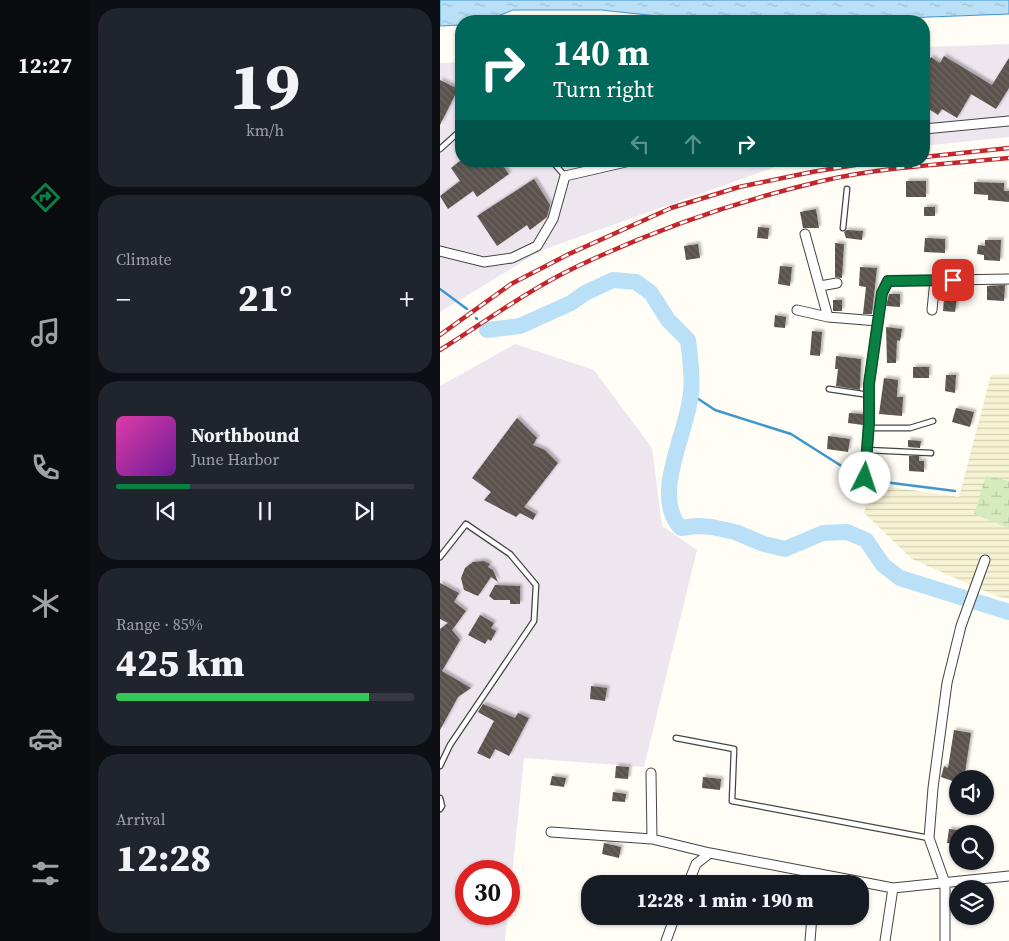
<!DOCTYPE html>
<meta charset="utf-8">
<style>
:root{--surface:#171b24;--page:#20242c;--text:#f1f3f6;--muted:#9ea1a6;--line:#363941;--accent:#0b8043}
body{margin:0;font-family:"Source Serif 4",serif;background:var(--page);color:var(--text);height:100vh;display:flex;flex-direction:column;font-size:19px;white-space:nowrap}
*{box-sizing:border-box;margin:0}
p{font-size:16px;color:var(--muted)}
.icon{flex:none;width:28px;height:28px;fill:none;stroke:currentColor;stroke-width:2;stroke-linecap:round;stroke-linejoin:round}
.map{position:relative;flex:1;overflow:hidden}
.details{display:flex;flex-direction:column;gap:8px;padding:8px;background:#0d0f14;width:350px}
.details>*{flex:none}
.hud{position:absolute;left:15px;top:15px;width:475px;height:152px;border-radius:20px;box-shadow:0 1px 4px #0004;background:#00695c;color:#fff;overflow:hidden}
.fabs{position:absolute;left:509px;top:770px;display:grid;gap:10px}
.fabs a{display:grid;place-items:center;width:45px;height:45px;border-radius:50%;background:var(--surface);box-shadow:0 1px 4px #0004;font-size:25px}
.speed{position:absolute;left:15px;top:860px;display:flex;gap:10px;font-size:25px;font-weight:700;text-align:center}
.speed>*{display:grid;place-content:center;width:65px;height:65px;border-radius:50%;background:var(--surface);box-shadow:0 1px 4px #0004;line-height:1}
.speed .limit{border:8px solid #d22;background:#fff;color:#111}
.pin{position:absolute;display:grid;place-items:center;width:42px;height:42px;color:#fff;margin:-21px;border-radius:10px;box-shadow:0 2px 8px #0006}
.me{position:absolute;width:55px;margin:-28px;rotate:4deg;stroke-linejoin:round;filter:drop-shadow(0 0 4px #0008)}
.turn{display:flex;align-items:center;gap:18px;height:105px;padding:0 15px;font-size:22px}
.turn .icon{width:65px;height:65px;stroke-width:2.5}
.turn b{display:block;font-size:35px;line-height:42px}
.lanes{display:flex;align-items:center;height:48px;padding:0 15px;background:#0003;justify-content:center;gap:25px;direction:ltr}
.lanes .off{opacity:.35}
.big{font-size:38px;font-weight:800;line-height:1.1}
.details .widget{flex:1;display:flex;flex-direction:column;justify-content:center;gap:8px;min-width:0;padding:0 18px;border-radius:20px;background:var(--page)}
.details .dial{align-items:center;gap:0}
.dial b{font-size:65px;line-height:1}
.song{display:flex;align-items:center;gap:15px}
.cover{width:60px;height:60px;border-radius:8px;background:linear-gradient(135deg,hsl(320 70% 55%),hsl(280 70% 35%))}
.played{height:5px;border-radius:2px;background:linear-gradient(90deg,var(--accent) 25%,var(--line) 25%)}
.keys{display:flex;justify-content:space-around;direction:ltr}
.heat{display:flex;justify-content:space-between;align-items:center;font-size:28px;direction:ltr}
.charge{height:8px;border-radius:4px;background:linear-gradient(90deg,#34c759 85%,var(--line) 0)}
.trip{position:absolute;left:141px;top:875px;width:288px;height:50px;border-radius:20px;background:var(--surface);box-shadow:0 1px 4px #0004;font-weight:800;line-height:50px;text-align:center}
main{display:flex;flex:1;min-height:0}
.tabs{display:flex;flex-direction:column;width:90px;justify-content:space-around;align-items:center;background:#090b0e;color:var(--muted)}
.tabs .icon{width:35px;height:35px}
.tabs .active{color:var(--accent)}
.tabs b{font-size:22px;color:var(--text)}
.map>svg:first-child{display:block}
.industrial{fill:#eee6ef}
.farmland{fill:url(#farmland-rules)}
.wetland{fill:url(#wetland-marsh)}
.water{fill:url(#water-ripples);stroke:#3f96cf}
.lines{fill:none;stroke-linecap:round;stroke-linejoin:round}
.stream{stroke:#3f96cf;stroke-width:2.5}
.river{stroke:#b9e0f7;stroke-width:16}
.building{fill:url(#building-back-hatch);filter:url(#shadow)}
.lane-casing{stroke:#444;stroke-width:7}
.street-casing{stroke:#444;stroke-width:11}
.lane{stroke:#fff;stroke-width:4.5}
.street{stroke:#fff;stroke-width:9}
.rail-casing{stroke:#c4262e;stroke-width:4.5}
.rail{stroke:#fff;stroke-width:2.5;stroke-dasharray:8;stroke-linecap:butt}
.route-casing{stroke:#07532c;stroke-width:12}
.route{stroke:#0b8043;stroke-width:9}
</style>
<main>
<nav class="tabs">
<b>12:27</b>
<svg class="icon active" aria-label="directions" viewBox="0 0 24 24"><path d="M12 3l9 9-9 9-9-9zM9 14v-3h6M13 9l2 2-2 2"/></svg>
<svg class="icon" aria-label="music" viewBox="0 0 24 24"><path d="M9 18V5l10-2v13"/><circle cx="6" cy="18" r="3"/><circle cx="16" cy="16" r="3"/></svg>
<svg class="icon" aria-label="phone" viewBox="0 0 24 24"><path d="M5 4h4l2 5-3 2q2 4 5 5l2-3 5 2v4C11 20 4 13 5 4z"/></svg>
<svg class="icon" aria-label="climate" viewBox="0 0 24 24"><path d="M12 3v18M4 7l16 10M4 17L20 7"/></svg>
<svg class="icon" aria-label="car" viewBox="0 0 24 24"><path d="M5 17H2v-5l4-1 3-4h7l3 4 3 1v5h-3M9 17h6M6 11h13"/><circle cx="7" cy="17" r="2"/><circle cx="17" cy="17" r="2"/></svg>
<svg class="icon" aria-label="filters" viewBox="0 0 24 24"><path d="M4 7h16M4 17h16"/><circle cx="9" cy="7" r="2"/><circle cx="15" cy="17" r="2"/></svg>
</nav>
<section class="details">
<div class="widget dial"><b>19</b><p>km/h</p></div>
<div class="widget"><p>Climate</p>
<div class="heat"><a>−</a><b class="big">21°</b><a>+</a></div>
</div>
<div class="widget">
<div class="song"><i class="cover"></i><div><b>Northbound</b><p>June Harbor</p></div></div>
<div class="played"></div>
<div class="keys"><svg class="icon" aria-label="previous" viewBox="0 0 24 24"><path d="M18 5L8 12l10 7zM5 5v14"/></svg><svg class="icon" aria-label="pause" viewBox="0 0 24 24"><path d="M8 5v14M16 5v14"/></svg><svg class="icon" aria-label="next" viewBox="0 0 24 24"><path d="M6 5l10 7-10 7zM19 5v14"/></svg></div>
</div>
<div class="widget"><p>Range · 85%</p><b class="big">425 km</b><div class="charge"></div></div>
<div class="widget"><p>Arrival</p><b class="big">12:28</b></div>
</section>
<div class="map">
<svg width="569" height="941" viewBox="0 0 569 941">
<defs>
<pattern id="farmland-rules" width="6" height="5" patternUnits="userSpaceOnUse" patternTransform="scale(1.25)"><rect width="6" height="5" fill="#f6f3d4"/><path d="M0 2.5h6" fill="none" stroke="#d2cfb5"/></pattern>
<pattern id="wetland-marsh" width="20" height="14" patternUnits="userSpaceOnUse" patternTransform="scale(1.25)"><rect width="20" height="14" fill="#d5ebbd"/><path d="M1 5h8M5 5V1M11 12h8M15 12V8" fill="none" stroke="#b6c8a1"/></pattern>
<pattern id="water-ripples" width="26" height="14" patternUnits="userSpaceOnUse" patternTransform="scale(1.25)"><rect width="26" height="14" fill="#b9e0f7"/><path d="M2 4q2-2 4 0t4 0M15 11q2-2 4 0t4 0" fill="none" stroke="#9ebfd3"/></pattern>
<pattern id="building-back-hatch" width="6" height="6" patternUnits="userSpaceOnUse" patternTransform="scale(1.25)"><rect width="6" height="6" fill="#5a524d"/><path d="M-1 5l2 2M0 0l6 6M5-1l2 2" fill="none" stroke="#6d6662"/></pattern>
<filter id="shadow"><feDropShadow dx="2.5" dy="-2.5" stdDeviation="1" flood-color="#0004"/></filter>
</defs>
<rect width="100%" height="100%" fill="#fffdf5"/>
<path class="industrial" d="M569 44V137L484 146V47Z
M21 62V161H352L102 250 0 312V63Z
M75 344 154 370 212 448 222 526 257 550 204 767 84 758 69 904V871H26V914H68L65 941H0V386Z"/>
<path class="farmland" d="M569 374V599L556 596 472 559 424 513 431 484 519 497 551 375Z"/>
<path class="wetland" d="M546 476 569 481V528L534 514Z"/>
<path class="water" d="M0 0H569V14L384 21 245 19 161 10H73L46 21H21V25L0 26Z"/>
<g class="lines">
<path class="stream" d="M0 289 27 309
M36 318 37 319
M46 328 47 330
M251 403V394L275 410 351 434 422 479
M428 480 515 491"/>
<path class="river" d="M47 330 80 326 131 303 145 293 173 280 196 282 211 293 228 320 248 340C250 357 253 376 251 393 248 432 210 496 241 528L257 526 272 527 295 532 324 544 345 549 383 533 407 532 426 540 443 565 460 578 569 612"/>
</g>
<path class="building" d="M504 56 552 85 569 58V88L556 109 531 94 517 118 502 109 498 115 484 106V69L491 57 500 63Z
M0 80 18 89 0 125Z
M20 161H73L64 167 69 174 37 197 33 191 8 209 0 196 20 181 11 168Z
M94 179 110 205 107 217 90 230 87 225 57 246 37 216Z
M466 181H486V197H466Z
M534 182 564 183V191H569V202L548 200V195L534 194Z
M484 207H495V216H484Z
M376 209 379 228H363L360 212Z
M318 227 329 228 328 239 317 238Z
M407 230 423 231 422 240 406 238 404 232Z
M485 238 505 239V253L484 252Z
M545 240H561L560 261 544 260V255L537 254 538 245 545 246Z
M395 243 404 244 402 278 395 277Z
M258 244 260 258 246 260 244 246Z
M340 266 352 267 350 286 338 284Z
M420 267 437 268 432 314H423L426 287 419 286Z
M565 285 564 301 547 300V286Z
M505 287 518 289 515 312 503 311Z
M449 294H460V307L446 306Z
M393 300H402V311H393Z
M335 315 346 317 345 328 334 327Z
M446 327 462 329 460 341 457 340 456 363H447Z
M372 331 382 332 380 356 370 355Z
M396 356 421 359 420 390 396 386 398 369H395Z
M473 367H489V378H473Z
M506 375H516L515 393 505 391Z
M444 378 458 380 457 397H463L462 416 439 414Z
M516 408 534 412 530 427 512 422Z
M409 413 423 414V425L408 423Z
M77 418 97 438 93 445 105 450 118 463 84 507 96 514 93 520 80 513 76 517 44 500 51 492 32 478Z
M388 436 410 439 408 452 387 449Z
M468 440 481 441 480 448 468 447Z
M469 456H479V461H484V472L469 471Z
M44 561 50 564 48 567 53 570 58 582 51 577 38 596 24 590 21 578 25 568 33 562Z
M0 583 19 593 14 602 26 611 12 630 20 640 2 671 31 688 18 697 0 730V629L8 623 0 619Z
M55 585 80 586V604H70V600H54L49 596Z
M40 615 54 623 51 628 56 631 51 641 48 639 45 644 28 635Z
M151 686 167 688 165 701 150 699Z
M43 704 75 718 78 713 89 718 69 756 55 749 50 759 37 753 54 721 38 712Z
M514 730 531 733 524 779H518V783L501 777 504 766 508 768Z
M176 766 189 767 188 779 175 778Z
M112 776 126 778 124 787 110 785Z
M263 777 281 779 280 790 262 788Z
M173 792 186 794 185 802 172 801Z
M509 829 518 830V844L507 843Z
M164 843 181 847 179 858 162 854Z"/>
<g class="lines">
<defs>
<path id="lane" d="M0 149 21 130
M112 161 125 176
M403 228 407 189
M389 389 429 395
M429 428H470L493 421
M427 450 491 453
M0 557 26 524 70 554 96 585 94 621 10 745 0 766
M236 738 294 749 292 801 489 838
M0 798 2 806 0 809"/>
<path id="street" d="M484 129 569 121
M365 234 388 317
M0 251 44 262 72 258 97 246 113 219 125 176 190 161
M380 286 397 283
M357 310 388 317 438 321
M492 310 495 280
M425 478 429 422V384L442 293 448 281 569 279
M211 773 212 839
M111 832 212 839 270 853
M248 884 256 864 270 853 453 888 569 876
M226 941 235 916
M370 941 372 916
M445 941 453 888
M505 941V883L489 838 493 788 507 683 521 626 545 560"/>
</defs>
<use href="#lane" class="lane-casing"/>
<use href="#street" class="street-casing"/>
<use href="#lane" class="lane"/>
<use href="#street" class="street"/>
<defs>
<path id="rail" d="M484 157 569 148
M0 335 71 284 129 254 231 208 299 187 372 172 440 161
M0 350C45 322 88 290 136 267 214 230 297 201 382 181 442 167 507 164 569 158"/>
</defs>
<use href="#rail" class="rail-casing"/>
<use href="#rail" class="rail"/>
</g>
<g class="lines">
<defs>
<path id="route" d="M425 478 429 422V384L442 293 448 281 513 280"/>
</defs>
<use href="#route" class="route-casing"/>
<use href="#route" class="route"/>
</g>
</svg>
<div class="fabs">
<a><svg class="icon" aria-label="sound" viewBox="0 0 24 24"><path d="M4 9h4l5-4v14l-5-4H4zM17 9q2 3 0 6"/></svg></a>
<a><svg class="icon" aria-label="search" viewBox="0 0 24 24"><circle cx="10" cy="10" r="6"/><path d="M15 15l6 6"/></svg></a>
<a><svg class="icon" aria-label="layers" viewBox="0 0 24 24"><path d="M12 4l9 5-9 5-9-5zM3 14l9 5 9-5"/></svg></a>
</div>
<div class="speed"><div class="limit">30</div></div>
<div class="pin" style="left:513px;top:280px;background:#d93025"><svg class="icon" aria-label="arrive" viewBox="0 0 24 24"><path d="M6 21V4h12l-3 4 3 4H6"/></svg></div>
<svg class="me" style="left:425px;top:478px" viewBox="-20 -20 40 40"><circle r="19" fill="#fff"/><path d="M0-13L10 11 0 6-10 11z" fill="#0b8043"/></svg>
<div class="trip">12:28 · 1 min · 190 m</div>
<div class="hud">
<div class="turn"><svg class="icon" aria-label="right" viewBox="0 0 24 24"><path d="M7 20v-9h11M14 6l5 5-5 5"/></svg><div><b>140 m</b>Turn right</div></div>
<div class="lanes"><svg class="icon off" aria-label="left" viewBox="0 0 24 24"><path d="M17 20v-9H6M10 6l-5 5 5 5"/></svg><svg class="icon off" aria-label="ahead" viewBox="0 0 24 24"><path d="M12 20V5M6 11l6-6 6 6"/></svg><svg class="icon" aria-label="right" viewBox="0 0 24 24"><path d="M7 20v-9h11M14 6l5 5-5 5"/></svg></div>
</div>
</div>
</main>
